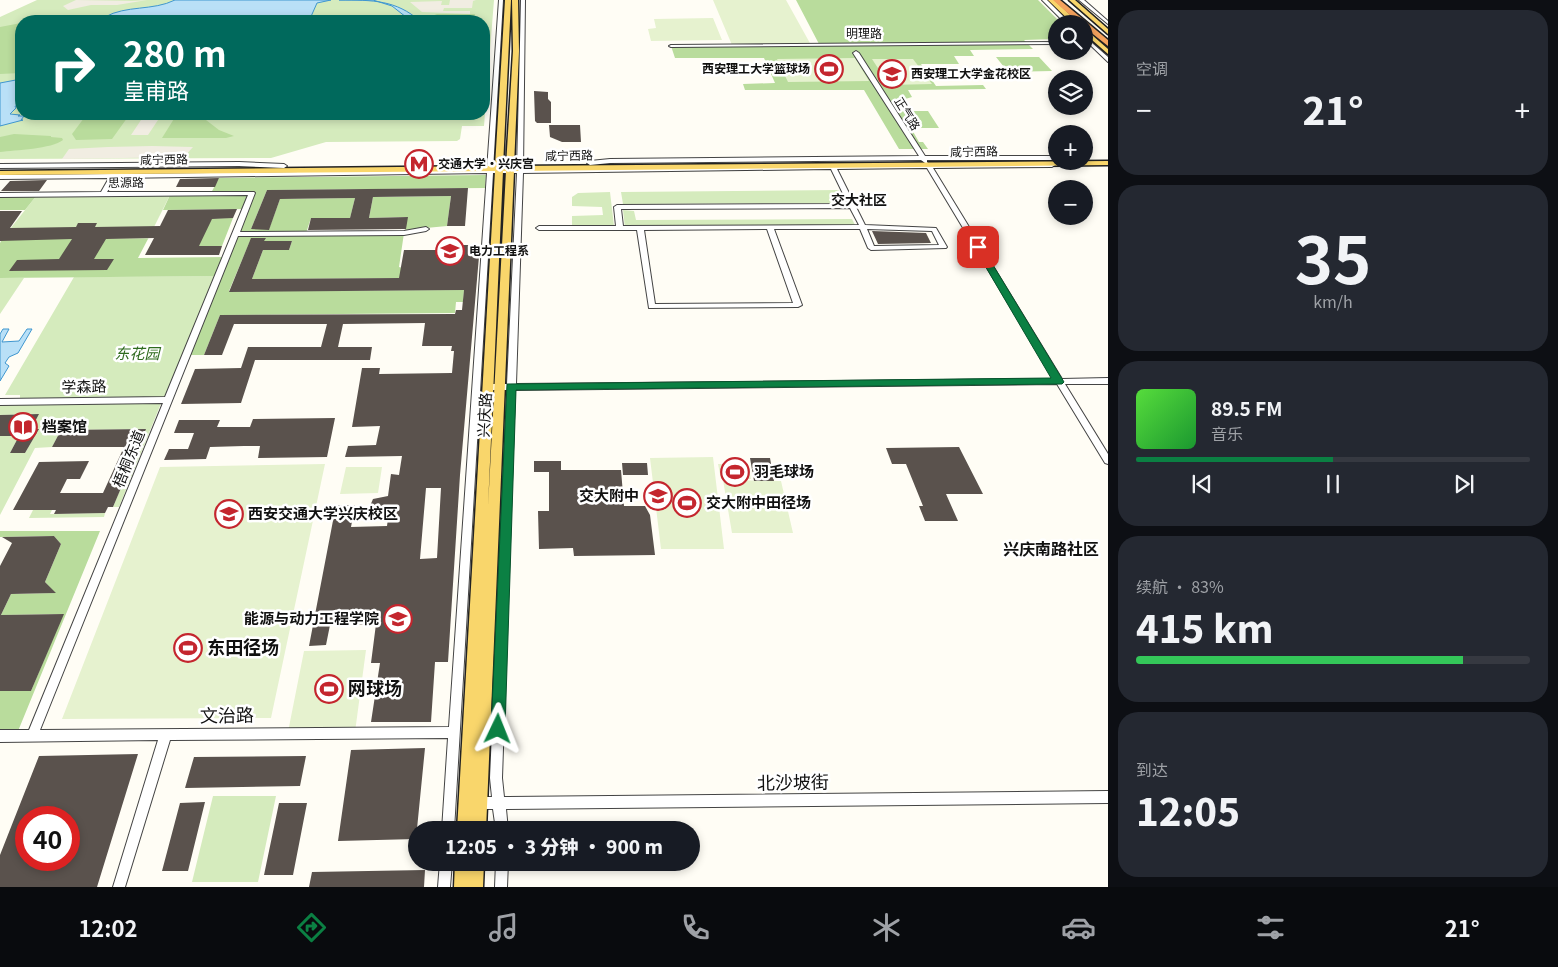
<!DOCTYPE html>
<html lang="zh">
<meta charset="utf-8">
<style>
:root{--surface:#171b24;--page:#242831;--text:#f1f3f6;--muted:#9ea1a6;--line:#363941;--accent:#0b8043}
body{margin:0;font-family:Georgia,"Noto Sans SC",serif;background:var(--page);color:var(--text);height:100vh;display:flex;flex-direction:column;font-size:19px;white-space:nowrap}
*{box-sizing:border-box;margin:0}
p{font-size:16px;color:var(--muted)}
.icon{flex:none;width:28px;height:28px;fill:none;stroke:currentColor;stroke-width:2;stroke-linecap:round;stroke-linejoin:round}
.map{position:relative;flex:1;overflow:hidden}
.drawer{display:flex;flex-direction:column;gap:10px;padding:10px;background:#0d0f14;width:450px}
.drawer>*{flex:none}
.guide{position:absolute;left:15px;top:15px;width:475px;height:105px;border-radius:20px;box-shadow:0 2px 8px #0003;background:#00695c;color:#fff;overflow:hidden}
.controls{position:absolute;left:1048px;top:15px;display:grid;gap:10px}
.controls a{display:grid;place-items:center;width:45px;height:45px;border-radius:50%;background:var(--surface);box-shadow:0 2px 8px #0003;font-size:25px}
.speed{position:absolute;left:15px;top:806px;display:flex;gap:10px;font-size:25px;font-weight:700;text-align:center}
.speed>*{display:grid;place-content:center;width:65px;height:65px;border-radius:50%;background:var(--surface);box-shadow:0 2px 8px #0003;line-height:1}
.speed .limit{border:8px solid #d22;background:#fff;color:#111}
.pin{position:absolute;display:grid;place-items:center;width:42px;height:42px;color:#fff;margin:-21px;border-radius:10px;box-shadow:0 2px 8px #0006}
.me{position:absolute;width:55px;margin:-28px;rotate:2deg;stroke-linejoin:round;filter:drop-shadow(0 0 4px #0008)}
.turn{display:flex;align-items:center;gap:18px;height:105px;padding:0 25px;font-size:22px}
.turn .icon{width:65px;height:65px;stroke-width:2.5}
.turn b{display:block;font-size:35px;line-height:42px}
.big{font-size:38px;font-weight:800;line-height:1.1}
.drawer .widget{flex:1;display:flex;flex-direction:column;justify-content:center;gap:8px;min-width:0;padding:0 18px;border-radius:20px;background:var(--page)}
.drawer .dial{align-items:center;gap:0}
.dial b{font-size:65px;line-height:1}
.song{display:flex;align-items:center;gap:15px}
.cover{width:60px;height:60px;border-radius:8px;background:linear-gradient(135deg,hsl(110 70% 55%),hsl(130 70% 35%))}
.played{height:5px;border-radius:2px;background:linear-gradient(90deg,var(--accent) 50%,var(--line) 50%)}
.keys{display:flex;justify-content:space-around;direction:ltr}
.heat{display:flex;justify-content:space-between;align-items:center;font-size:28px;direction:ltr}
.charge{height:8px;border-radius:4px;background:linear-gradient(90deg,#34c759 83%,var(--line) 0)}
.trip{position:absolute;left:408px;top:821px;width:292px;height:50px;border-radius:25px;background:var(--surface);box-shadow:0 2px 8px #0003;font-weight:800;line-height:50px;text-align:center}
.tab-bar{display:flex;height:80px;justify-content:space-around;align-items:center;background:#090b0e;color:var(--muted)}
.tab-bar .icon{width:35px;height:35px}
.tab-bar .current{color:var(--accent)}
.tab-bar b{font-size:22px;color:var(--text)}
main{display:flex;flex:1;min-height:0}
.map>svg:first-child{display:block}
.green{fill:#d5ebbd;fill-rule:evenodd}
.forest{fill:#b9dc9c}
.pitch{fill:#e6f2cf}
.plaza{fill:#f1ede2}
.water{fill:#b9e0f7;stroke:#3f96cf}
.building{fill:#5a524d;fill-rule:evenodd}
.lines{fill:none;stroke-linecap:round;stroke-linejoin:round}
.minor-casing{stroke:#444;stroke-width:2}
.major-casing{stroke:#222;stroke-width:3}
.highway-casing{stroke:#222;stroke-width:3}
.minor{fill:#fff;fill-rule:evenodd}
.major{fill:#f9d66b;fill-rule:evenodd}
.highway{fill:#f5a25d;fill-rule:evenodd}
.route{fill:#0b8043;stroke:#07532c}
.labels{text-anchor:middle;stroke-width:5;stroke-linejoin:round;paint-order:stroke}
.far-street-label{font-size:12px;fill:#111;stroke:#fff}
.far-poi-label{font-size:12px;font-weight:bold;fill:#111;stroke:#fff;text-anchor:start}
.far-neighbourhood-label{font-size:14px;font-weight:bold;fill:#111;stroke:#fff}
.park-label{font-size:15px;font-style:italic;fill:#2f6b1f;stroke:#fff}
.street-label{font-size:15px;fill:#111;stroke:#fff}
.poi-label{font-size:15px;font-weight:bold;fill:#111;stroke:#fff;text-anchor:start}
.neighbourhood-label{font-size:16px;font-weight:bold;fill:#111;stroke:#fff}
.near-poi-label{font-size:18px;font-weight:bold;fill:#111;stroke:#fff;text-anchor:start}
.near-street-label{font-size:18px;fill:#111;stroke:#fff}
</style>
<main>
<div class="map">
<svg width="1108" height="887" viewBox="0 0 1108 887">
<rect width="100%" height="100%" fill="#fffdf5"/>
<path class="green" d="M37 0H494L484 126H462L460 139 457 141 326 142 271 158 0 159V17ZM21 21H484V114H21Z
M839 190 844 203 623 204 621 192Z
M610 192 614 226 572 225V216L603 215 602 207 572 206V197L578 193Z
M171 193 148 239H2L37 195Z
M623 210 634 211 636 220 852 219 856 227 625 228Z
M218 276 168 400 162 401 119 507H113L145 429 61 430 52 447 35 448 0 515V436H19L10 453H25L38 430 31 429 38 414 0 415V402L20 401V395H5L74 277Z
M0 278H24L0 314Z
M33 510H52L50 514 105 513 104 517 29 518Z
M213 796H276L258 882H192Z"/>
<path class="forest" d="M796 0H1038L1062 24H1056V39L1024 40 1033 49 970 50 974 56H954L959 64H921L936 86 983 85 986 89 908 90 912 97 895 102 913 111H928L939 128H911L919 142H923L928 149H899L864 90H745L743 84 775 83 764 58H675L671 46 819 44Z
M437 14H475L473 21H434L429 17Z
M21 23V73L0 74V27Z
M996 57H1039L1052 71 1008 72Z
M38 114H84L81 117 72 118 69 120H33Z
M87 114H130L112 139 76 140 72 134Z
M177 114H208L206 120 219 130 234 136 226 138H162Z
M14 134 51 136V137L62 138 63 140C52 149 15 150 0 152V137Z
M486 175 485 188 267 190 251 229H269L280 199 355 198 350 218H311L306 233H404L399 267 439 278 252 279 263 250H289L292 241H250L229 291 464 290 463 302H456L455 313 220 315 204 355H186L218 276 0 278V243L2 239H148L138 258 225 257 245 209 163 210 171 193H211L219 178Z
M0 195H37L25 210H0Z
M451 196 447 226 405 230 407 217 369 218 373 197Z
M233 218 222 246H167L180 219Z
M0 531H100L16 736H0V691H31L63 614 1 615 11 594 55 593 45 582 61 544 54 536 0 537Z"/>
<path class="pitch" d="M713 0H786L811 45H732Z
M713 18 722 40 651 41 648 29 656 28 654 19Z
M855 58 869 81 788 82 777 59Z
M872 59H913L932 84 889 85Z
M713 457 724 549H661L650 458Z
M325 464 271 718 62 719 160 467Z
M718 464H748L751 479H721Z
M346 467H382L378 493 340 494Z
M723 480 781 481 793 533H732Z
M366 650 355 732H288L304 651Z"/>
<path class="plaza" d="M76 0 132 1 147 0 117 5H91L68 10 63 6Z
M450 0H476L473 1 472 8H444L443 11H470V14L422 12 410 2 442 1 441 5H449Z
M145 114H162L148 135H131Z
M108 147 152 146 193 147 184 157 62 159 69 149Z"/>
<path class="water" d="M175 0H331L317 3 309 21H234L237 19 234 17 226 18 224 20 227 21H200L195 18 186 21 105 20V17C126 5 153 11 175 0Z
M339 0C373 0 396 0 420 21H411L392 6 373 0Z
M21 79V106H15L16 108 10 114 20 115 18 116H24L21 120H23L0 126V83Z
M3 329H9L2 342 19 341 27 329H32L18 353 9 357 5 363 9 366 0 381V334Z"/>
<path class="building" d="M534 91 548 92V99L551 102V123H537L535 121Z
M549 125H580L581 142H562L550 137Z
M219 178 215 187H176L180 179Z
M47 180 39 191H1L10 181Z
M468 188 465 226H447L451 196 373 197 369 218 408 217 406 229H404L308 230 311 218H350L355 198 280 199 269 230 251 229 267 190Z
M237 209 233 218 212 219 199 246H222L219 255H145L154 238 106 239 94 259H114L107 270 9 271 17 260 59 259 72 239 0 241V211H22L10 228 76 227 78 223H97L95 227 160 226 168 210Z
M872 231 926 233 931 243 878 244Z
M251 238H266L264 241H292L289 250H263L252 279 399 278 404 250H462V245H480L460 475 448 662H435L431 722H371L380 663H371L376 624 330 625 326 645 309 646 336 505H355L351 527 387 526 389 511H371L370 506 373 499 388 496 391 474 399 475 402 456 345 457 348 446 376 445 380 426 352 427 362 368H380L379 374 452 373 454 351H451L452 346H422L425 323 343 324 338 347H372L370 360H255L241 403 181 404 195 369 241 368 248 347H321L327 324H234L222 355H204L220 315 455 314 456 310H462L464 290 229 292ZM426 488H441L437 558 420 559Z
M39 414 31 429H39L25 453H10L19 436H0V415Z
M335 418 327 457 258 458 260 446H244L210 447 206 459 164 460 169 449H188L194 433H174L179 420H220L217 427H250L253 419Z
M146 429 113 507H108L105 513 54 514 56 510H13L39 462 89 461 80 479H67L60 493H103L124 447H52L61 430Z
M959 447 983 494H946L958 521H925L919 506H923L906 464H892L886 448Z
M750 458H770L774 481H754Z
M534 461H561V470H621L624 506H645L650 515 655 555 574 556 573 548 539 549 538 511H549V472H534Z
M622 463H647L648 475H623Z
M54 536 61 544 45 582 56 593 11 594 1 615 64 614 31 691H0V566L12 543 2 537Z
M425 748 416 839 338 841 351 750Z
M138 754 97 887H0V855L39 756ZM26 818H69V860H26Z
M306 756 300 786 185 788 194 757Z
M205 802 188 871H162L180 803Z
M279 803H307L293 875H264Z
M425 870 424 887H309L312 872Z"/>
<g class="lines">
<defs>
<path id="minor" d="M499 0H503L493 170 517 169 521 0H525L523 169 924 165 925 163 921 160 610 163 590 165 587 163 590 161 610 159 919 156 853 53 856 51 859 53 925 156H1056V160H927V162L930 165 1054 164 1055 165 1052 167 933 168 1062 379 1108 378V384H1065L1108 454V464L1105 463 1057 384 515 390 502 778 504 797 1108 791V803L506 809 508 830H496L493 809H479L475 807 473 803 475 799 479 797H492L490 778 507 390H487L483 387 487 384H507L517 173H493L454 830H442L448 738 170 740 125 887H113L158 740 0 742V730H29L163 403 0 405V399L165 397 248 195 0 197V193L101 192 109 178 0 179V175L111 174 115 171 117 172 118 174 487 170ZM927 168 1054 379 516 384 523 173 831 169 848 204 617 205 614 207 616 226H539L536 228 539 230H637L649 308 798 307 802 305 774 229H860L868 248 871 250 946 248 947 247 936 228 865 225 837 169ZM487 173 449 727 40 730 238 236 404 235 426 231 429 229 426 227 404 231 240 232 255 193 254 192H107L116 178ZM850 208 859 225 623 226 621 209ZM767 229 793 303 655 304 644 230ZM867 229 932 231 939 245 874 246Z
M1042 0H1047L1071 24H1066Z
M1079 0H1084L1108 21V24Z
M1084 36 1108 57V62L1084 39Z
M1056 42V44L671 47 669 46 671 45Z
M239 162 284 164 287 166 284 168 239 166 0 168V164Z
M440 862H452L450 887H438Z
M496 862H508L507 887H495Z"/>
<path id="major" d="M505 0H511L503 166H506L513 51 512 0H518L519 51 514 166 1108 161V165L514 171 486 830H457L495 171 0 175V171L495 166ZM503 171H506L488 507Z
M1048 0H1054L1080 24H1073Z
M1069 0H1075L1108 29V34Z
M1084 28 1108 49V54L1084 33Z
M455 862H484L483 887H454Z"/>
<path id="highway" d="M1053 0H1060L1108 40V46L1084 27V24H1080Z"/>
</defs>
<use href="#minor" class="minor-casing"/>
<use href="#major" class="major-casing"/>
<use href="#highway" class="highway-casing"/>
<use href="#minor" class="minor"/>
<use href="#major" class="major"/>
<use href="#highway" class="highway"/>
</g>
<path class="route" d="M978 244 982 247 1064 382 1062 384 516 390 505 729 503 734 498 736 493 734 491 729 507 384 1051 378 974 247Z"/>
<defs>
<symbol id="stadium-ring" viewBox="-11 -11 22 22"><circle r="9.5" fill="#fff" stroke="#c4262e" stroke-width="1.5"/><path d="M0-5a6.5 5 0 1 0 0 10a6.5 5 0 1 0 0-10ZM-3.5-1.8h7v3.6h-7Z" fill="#c4262e"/></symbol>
<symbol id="university-ring" viewBox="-11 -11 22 22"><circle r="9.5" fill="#fff" stroke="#c4262e" stroke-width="1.5"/><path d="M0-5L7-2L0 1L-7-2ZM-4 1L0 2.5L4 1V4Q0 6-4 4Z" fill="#c4262e"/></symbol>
<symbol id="metro-ring" viewBox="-11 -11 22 22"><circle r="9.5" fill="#fff" stroke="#c4262e" stroke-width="1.5"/><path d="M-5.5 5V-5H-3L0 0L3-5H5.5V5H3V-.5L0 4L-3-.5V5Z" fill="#c4262e"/></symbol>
<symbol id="library-ring" viewBox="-11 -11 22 22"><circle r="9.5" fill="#fff" stroke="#c4262e" stroke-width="1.5"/><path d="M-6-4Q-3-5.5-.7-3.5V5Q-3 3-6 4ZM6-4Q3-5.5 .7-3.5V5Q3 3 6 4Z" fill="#c4262e"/></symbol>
<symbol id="school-ring" viewBox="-11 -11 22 22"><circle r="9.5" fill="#fff" stroke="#c4262e" stroke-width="1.5"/><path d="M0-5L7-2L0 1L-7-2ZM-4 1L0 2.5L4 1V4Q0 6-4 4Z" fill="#c4262e"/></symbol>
</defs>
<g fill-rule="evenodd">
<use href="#stadium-ring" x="813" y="53" width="32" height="32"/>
<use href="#university-ring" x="876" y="58" width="32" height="32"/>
<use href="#metro-ring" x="403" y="148" width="32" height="32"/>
<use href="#university-ring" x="434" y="235" width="32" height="32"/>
<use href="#library-ring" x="7" y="411" width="32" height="32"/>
<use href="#stadium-ring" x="719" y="456" width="32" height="32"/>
<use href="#school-ring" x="642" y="480" width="32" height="32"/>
<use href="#stadium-ring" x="671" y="487" width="32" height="32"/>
<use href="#university-ring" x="213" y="498" width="32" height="32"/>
<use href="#university-ring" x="382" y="603" width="32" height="32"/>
<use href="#stadium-ring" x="172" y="632" width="32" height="32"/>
<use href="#stadium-ring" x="313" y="673" width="32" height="32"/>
</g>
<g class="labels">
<g class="far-street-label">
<text x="864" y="38">明理路</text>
<text transform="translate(907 114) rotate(58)" y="4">正气路</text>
<text transform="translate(974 152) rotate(-1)" y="4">咸宁西路</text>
<text transform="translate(569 156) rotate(-1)" y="4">咸宁西路</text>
<text transform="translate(164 160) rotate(-1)" y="4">咸宁西路</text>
<text transform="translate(126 183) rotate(-1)" y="4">思源路</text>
</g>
<g class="far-poi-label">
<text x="810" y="73" text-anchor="end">西安理工大学篮球场</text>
<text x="911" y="78">西安理工大学金花校区</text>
<text x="438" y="168">交通大学·兴庆宫</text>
<text x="469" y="255">电力工程系</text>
</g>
<g class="far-neighbourhood-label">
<text x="859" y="205">交大社区</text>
</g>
<g class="park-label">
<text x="137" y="359">东花园</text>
</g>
<g class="street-label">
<text transform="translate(84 387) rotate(-1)" y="5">学森路</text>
<text transform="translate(485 415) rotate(-87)" y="5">兴庆路</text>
<text transform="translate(129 459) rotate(-68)" y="5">梧桐东道</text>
</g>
<g class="poi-label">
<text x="42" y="432">档案馆</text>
<text x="754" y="477">羽毛球场</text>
<text x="639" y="501" text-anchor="end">交大附中</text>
<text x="706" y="508">交大附中田径场</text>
<text x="248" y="519">西安交通大学兴庆校区</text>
<text x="379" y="624" text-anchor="end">能源与动力工程学院</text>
</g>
<g class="neighbourhood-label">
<text x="1051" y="555">兴庆南路社区</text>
</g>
<g class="near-poi-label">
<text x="207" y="654">东田径场</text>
<text x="348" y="695">网球场</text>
</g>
<g class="near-street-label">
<text transform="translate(227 716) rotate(-1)" y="6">文治路</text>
<text transform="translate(793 783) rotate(-1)" y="6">北沙坡街</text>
</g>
</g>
</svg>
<div class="controls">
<a><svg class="icon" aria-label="search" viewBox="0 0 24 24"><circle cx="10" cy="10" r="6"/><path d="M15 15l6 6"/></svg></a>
<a><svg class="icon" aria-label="layers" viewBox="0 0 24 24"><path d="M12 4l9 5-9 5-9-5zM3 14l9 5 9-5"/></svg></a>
<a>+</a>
<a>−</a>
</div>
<div class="speed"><div class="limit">40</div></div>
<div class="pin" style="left:978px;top:247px;background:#d93025"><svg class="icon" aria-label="arrive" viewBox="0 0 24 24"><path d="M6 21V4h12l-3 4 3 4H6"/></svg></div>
<svg class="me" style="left:498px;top:729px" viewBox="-20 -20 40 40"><path d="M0-17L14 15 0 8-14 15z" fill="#0b8043" stroke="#fff" stroke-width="4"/></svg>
<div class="trip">12:05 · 3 分钟 · 900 m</div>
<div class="guide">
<div class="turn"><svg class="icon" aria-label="right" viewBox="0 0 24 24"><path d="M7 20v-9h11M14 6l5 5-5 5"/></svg><div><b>280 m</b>皇甫路</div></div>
</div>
</div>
<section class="drawer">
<div class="widget"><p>空调</p>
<div class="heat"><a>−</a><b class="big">21°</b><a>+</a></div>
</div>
<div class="widget dial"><b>35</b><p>km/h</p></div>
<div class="widget">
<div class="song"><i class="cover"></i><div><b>89.5 FM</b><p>音乐</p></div></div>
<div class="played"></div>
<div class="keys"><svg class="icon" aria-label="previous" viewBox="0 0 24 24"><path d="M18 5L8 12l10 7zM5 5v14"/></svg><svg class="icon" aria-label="pause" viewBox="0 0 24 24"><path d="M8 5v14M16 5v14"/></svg><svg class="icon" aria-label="next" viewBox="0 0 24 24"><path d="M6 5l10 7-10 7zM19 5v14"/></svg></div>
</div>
<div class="widget"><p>续航 · 83%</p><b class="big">415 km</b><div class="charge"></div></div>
<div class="widget"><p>到达</p><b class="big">12:05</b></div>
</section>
</main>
<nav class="tab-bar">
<b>12:02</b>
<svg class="icon current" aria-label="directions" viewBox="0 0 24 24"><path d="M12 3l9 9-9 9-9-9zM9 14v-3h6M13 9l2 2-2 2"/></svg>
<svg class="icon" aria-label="music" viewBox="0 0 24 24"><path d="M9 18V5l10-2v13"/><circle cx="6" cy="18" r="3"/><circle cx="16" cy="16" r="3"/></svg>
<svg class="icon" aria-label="phone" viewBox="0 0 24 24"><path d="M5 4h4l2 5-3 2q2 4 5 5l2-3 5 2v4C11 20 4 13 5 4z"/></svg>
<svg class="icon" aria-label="climate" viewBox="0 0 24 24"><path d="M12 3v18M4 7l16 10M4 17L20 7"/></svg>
<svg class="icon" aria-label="car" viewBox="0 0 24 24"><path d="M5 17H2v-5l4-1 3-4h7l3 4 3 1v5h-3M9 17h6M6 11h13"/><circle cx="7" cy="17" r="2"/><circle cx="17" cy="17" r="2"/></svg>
<svg class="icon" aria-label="filters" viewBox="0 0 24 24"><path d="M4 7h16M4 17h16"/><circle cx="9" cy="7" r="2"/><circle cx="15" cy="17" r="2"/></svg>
<b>21°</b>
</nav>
